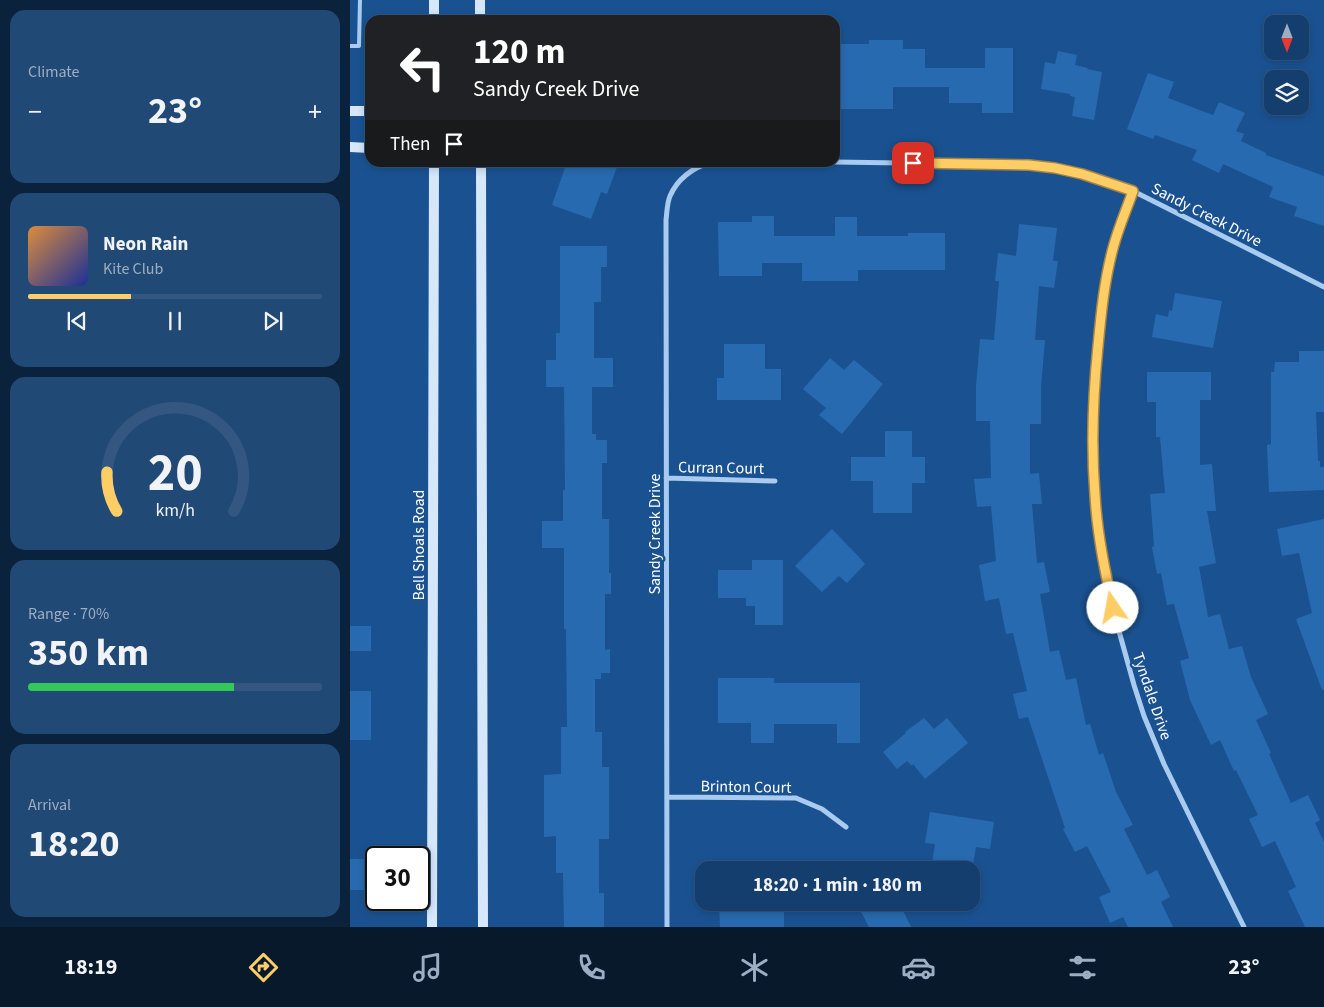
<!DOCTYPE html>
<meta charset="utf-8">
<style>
:root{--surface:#143e6d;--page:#214975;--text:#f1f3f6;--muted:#9daec2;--line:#335780;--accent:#ffcd66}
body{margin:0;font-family:"Source Sans 3",sans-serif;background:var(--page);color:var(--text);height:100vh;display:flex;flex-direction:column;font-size:19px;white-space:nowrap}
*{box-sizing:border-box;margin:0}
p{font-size:16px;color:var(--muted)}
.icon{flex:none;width:28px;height:28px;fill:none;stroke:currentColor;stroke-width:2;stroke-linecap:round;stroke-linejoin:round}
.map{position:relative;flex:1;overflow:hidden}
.details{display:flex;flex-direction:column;gap:10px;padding:10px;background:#0b223c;width:350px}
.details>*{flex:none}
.hud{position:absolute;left:15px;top:15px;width:475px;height:152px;border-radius:15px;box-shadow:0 2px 8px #0003,0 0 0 1px var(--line);background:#202124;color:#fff;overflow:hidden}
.needle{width:32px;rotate:180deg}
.fabs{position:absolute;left:914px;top:15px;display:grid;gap:10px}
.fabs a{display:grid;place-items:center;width:45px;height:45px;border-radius:10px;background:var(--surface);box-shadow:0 2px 8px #0003,0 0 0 1px var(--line);font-size:25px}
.speed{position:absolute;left:15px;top:846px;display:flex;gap:10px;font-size:25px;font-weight:700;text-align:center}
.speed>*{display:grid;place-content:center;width:65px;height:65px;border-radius:50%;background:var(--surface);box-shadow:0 2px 8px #0003,0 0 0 1px var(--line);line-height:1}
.speed .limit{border:2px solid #111;border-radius:8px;background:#fff;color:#111}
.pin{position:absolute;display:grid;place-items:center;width:42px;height:42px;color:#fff;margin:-21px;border-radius:10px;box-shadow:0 2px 8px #0006}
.me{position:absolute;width:55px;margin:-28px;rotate:348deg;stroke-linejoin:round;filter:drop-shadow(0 0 4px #0008)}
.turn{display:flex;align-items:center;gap:18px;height:105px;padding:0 25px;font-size:22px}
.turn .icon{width:65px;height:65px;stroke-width:2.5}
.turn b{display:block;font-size:35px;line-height:42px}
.then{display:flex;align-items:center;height:48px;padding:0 25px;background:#0003;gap:10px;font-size:19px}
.big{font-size:38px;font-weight:700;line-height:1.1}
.details .tile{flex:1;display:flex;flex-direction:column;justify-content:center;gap:8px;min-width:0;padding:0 18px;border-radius:15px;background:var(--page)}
.details .dial{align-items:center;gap:0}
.dial svg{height:130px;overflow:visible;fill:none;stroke:var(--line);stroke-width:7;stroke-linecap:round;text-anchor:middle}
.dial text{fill:var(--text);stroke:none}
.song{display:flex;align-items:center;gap:15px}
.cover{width:60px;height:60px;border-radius:8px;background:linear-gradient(135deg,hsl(30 70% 55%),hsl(230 70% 35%))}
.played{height:5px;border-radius:2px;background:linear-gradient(90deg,var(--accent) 35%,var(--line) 35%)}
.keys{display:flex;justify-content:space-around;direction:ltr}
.heat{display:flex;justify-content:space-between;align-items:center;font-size:28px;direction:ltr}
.charge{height:8px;border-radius:4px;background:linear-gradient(90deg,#34c759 70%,var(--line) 0)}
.trip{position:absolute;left:345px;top:861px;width:285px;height:50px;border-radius:15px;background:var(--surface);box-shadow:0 2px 8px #0003,0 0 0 1px var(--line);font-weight:700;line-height:50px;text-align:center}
.menu{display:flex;height:80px;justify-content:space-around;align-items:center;background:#08192c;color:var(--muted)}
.menu .icon{width:35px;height:35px}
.menu .selected{color:var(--accent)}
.menu b{font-size:22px;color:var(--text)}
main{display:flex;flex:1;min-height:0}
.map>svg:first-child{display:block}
.building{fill:#286aaf}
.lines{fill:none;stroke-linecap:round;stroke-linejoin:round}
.lane{stroke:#a8cbef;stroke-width:4}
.street{stroke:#a8cbef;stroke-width:5}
.secondary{stroke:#d6e7fa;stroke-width:10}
.route-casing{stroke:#a68542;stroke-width:12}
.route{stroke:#ffcd66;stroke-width:9}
.labels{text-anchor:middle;stroke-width:5;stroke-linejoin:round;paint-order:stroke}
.street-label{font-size:16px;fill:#fff;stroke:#1a5291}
</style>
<main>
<section class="details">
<div class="tile"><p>Climate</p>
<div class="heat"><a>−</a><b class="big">23°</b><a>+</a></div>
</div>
<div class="tile">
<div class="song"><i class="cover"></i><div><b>Neon Rain</b><p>Kite Club</p></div></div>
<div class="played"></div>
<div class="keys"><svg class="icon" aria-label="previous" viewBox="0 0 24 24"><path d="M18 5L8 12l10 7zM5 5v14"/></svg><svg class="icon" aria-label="pause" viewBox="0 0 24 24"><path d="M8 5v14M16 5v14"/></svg><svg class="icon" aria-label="next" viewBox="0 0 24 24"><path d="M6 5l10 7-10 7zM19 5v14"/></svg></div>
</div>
<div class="tile dial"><svg viewBox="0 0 100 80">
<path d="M14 69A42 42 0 1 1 86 69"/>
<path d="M14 69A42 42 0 0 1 8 45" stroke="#ffcd66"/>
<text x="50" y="56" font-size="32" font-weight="700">20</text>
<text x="50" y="72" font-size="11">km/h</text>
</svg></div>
<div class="tile"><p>Range · 70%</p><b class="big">350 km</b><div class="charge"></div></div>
<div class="tile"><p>Arrival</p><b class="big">18:20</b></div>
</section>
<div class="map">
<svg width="974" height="927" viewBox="0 0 974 927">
<rect width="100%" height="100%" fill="#1a5291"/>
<path class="building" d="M519 40H553V49H575V68H635V48H663V113H632V103H599V87H543V109H485V44H519Z
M708 51 727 55 725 65 738 68 737 69 752 72 744 120 722 116 725 97 720 96V94L691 89 695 62 705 64Z
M798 73 824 82 818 98 863 115 869 102 895 113 886 131 894 134 891 141 916 153V155L974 176V226L944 216 947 207 919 197 923 187 873 164 869 173 842 160 847 150 805 135 803 139 777 129Z
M217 162H254L267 167 257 194 251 192 241 219 202 205Z
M402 216H424V236H485V217H507V236H558V233H595V270H508V281H452V263H412V276H369L368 222H402Z
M669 224 707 228 703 261H708L704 288 689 286 685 340H695L691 387V424H680V474L689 473 692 504H682L687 563 694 562 700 592 690 594 700 652 709 650 716 680 726 678 736 725 740 724 749 755 753 753 766 792 783 825 774 829 797 875 807 870 820 897 811 902 823 927H778L773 917 760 923 749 897 761 892 737 846 725 852 713 829 715 828 678 717 669 719 663 694 677 691 663 633 656 634 649 598 635 601 629 565 646 561 641 506 627 507 624 479 641 478 640 421H626V386L630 339 644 340 649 281H645L648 253 666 256Z
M210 246H257V267H251V302H244V358H263V387H242V434H246V440H257V463H252V519H259V573H261V594H255V650L260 649V673H251V679H245V732H252V767H259V839H249V893H254V927H214L213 873H206V836L194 837V775L211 774V727H217L216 629H214V548H192V521H213V490H215L214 387H196V360H206V333H210Z
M825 293 872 301 863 348 802 337 806 314 818 317 819 310 822 311Z
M374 344H415V369H431V400H367V378H374Z
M949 351H974V412H966L968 461H970V467H974V490L919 492 917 445 921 444V372H924L925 362H949Z
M480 358 494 370 504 360 533 384 492 434 469 415 476 408 453 389Z
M797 372H861V400H850V465L862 464 866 511H857L866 563 849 567 858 617 870 614 879 649 892 646 901 677 918 714 906 720 921 753 919 754 941 803 958 795 970 820 965 823 974 842V927H955L938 891 946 887 925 841 912 847 899 819 908 815 886 770 884 771 870 740 861 745 840 700 830 661 839 658 824 604 817 605 811 573 807 574 802 547 804 546 800 494 815 493 810 437H806V402H797Z
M535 431H562V457H575V483H562V513H523V481H501V457H535Z
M974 519V690H972L946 619 962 613 949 553 932 556 927 529Z
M482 529 508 556 515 564 497 583 489 576 472 592 445 566Z
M402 560H433V625H405V606H396V598H368V570H402Z
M0 626H21V651H0Z
M368 678H424V683H510V743H487V724H424V743H401V723H368Z
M0 691H21V740H0Z
M574 718 584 729 597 718 618 743 575 779 563 764 562 766 557 761 547 769 533 752 556 733 555 732Z
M580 812 644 822 640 849 626 847 622 870H581L585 844 575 843Z
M0 859H20V890H0Z
M420 863V870H379V864Z
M369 902H434V927H370Z
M527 902H549L561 927H519L510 910Z"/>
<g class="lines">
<path class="lane" d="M0 46H9L10 0"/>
<path class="street" d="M485 162 679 165 705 168 732 173 783 191 974 287
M783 191 762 251 754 287 746 362 743 448 745 496 751 546 767 624 784 685 794 716 814 764 894 927
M316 478 425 481
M317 797 446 798 472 809 496 827
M317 927 316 220C317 212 317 203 320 196 328 178 342 168 361 162"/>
<path class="secondary" d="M130 0V20
M84 20V0
M0 111H20
M0 147 20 148
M131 162 133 927
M82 927 84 162"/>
</g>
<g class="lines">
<defs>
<path id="route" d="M563 163 679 165 705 168 732 174 783 191C776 211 767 231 762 252 754 283 751 315 748 346 743 395 741 446 745 495 747 533 755 571 763 608"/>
</defs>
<use href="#route" class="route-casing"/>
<use href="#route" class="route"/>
</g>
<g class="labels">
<g class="street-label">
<text transform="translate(857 214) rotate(27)" y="6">Sandy Creek Drive</text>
<text transform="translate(371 467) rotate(1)" y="6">Curran Court</text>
<text transform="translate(304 534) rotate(-90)" y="6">Sandy Creek Drive</text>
<text transform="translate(68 545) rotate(-90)" y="6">Bell Shoals Road</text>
<text transform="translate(803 696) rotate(71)" y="6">Tyndale Drive</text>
<text transform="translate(396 786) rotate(1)" y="6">Brinton Court</text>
</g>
</g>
</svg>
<div class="fabs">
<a><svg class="needle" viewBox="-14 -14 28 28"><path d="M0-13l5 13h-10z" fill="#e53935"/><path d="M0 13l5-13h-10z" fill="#9daec2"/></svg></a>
<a><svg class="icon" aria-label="layers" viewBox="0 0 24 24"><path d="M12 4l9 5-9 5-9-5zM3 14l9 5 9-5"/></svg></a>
</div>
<div class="speed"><div class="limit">30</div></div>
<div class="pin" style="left:563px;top:163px;background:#d93025"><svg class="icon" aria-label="arrive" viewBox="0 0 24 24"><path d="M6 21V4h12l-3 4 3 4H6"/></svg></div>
<svg class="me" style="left:763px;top:608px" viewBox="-20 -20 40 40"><circle r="19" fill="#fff"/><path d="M0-13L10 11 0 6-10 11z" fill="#ffcd66"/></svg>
<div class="trip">18:20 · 1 min · 180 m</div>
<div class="hud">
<div class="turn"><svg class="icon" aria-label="left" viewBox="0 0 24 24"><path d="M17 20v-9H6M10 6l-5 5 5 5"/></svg><div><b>120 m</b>Sandy Creek Drive</div></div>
<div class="then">Then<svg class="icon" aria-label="arrive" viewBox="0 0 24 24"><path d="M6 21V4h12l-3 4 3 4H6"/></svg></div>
</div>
</div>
</main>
<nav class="menu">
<b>18:19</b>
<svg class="icon selected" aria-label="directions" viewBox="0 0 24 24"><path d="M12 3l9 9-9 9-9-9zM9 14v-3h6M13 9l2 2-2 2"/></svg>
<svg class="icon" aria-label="music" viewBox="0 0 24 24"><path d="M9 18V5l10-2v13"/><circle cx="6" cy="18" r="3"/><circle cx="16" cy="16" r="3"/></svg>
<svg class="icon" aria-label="phone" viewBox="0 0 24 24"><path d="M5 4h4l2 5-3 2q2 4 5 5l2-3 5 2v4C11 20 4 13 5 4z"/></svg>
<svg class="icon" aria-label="climate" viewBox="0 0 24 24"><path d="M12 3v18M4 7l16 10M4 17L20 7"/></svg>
<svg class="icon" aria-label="car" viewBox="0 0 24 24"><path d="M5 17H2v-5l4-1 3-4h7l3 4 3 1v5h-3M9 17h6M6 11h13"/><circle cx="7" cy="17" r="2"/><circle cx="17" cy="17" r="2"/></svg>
<svg class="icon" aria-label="filters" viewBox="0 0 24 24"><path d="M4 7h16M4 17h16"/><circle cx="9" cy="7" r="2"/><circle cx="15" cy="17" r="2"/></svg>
<b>23°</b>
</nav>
